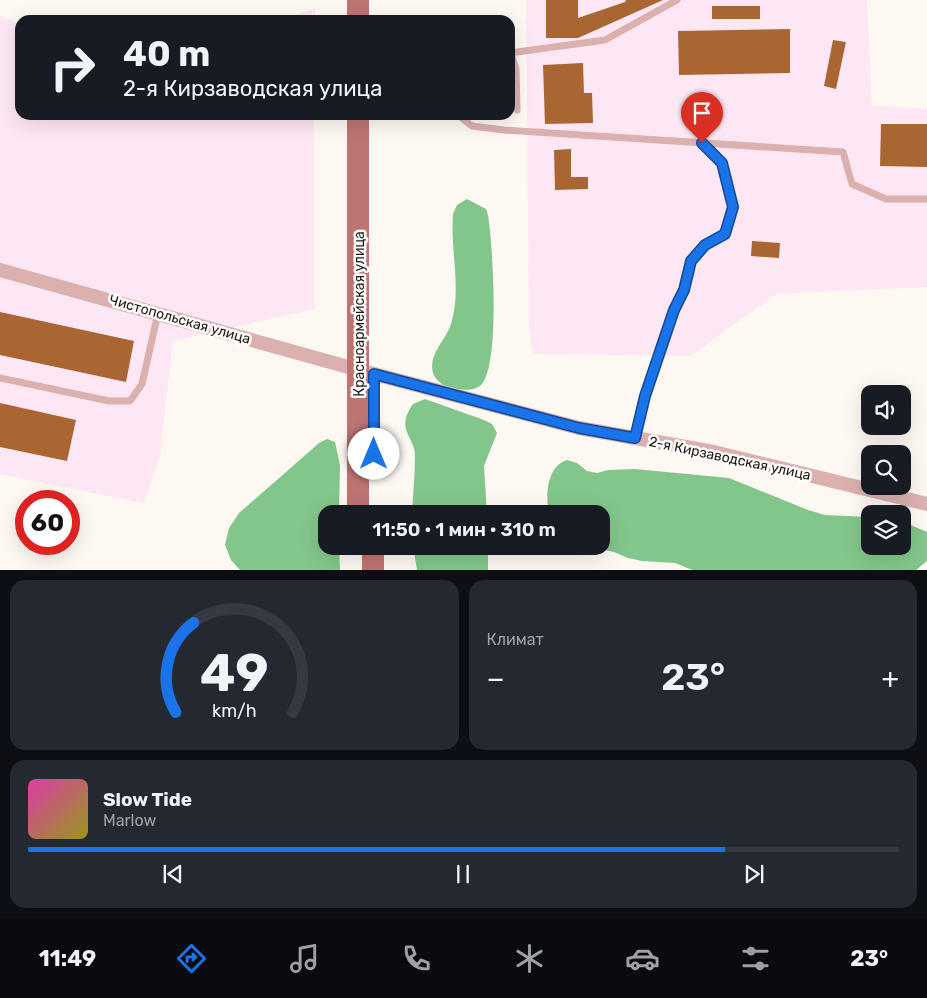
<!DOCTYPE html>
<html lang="ru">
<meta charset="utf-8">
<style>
:root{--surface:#171b24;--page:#242831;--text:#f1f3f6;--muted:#9ea1a6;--line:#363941;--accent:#1a73e8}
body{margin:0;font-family:Rubik,sans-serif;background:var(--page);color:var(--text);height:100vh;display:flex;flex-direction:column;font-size:19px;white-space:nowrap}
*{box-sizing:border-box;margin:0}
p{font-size:16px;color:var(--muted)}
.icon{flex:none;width:28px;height:28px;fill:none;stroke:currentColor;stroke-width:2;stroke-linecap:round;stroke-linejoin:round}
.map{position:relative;height:570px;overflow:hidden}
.sheet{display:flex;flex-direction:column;gap:10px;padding:10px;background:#0d0f14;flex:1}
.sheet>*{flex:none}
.guide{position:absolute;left:15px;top:15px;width:500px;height:105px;border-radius:15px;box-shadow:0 5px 20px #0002;background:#171b24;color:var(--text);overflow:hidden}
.controls{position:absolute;left:861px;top:385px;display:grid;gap:10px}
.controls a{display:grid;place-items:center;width:50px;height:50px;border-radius:10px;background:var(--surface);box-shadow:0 5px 20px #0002;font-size:25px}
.speed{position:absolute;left:15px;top:490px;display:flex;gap:10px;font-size:25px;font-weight:700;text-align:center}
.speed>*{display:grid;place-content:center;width:65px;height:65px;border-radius:50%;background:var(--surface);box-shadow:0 5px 20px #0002;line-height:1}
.speed .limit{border:8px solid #d22;background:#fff;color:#111}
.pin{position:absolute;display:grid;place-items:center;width:42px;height:42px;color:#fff;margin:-51px -21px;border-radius:50% 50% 50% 0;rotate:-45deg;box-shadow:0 0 5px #0007}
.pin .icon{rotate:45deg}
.me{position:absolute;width:55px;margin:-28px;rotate:0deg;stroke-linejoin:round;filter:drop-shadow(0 0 4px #0008)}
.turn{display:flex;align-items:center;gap:18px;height:105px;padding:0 25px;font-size:22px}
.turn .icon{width:65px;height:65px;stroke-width:2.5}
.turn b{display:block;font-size:35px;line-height:42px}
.big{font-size:38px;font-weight:600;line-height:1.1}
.sheet .widget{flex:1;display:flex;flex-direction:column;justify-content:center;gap:8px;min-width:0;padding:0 18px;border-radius:15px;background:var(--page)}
.sheet .dial{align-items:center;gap:0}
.dial svg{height:130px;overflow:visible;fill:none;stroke:var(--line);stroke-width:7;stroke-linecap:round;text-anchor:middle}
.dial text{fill:var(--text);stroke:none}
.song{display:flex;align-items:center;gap:15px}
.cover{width:60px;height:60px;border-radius:8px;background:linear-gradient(135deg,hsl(320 70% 55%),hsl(60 70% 35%))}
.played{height:5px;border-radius:2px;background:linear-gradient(90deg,var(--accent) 80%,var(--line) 80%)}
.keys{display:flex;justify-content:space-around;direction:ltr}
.heat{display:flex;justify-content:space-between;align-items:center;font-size:28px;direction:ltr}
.sheet .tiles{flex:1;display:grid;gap:10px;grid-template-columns:1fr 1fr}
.widget:last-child{grid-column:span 2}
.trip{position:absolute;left:318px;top:505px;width:292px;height:50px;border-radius:15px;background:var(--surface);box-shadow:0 5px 20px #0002;font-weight:600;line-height:50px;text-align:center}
.tabs{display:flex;height:80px;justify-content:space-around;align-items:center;background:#090b0e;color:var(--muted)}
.tabs .icon{width:35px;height:35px}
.tabs .current{color:var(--accent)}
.tabs b{font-size:22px;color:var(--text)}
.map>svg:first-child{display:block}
.industrial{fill:#fee7f4}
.forest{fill:#83c68b}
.building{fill:#a96633}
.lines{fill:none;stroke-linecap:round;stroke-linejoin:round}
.lane{stroke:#dbb1b0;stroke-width:7}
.street{stroke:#dbb1b0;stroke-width:14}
.primary{stroke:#bd7473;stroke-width:22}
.route-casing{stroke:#114b97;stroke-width:12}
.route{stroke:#1a73e8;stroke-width:9}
.labels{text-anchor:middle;stroke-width:5;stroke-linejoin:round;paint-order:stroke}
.street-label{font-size:14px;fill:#1f160d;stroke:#fff}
</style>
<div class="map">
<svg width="927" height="571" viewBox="0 0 927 571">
<rect width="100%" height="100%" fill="#fdf8f2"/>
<path class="industrial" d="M526 0H867L872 105 927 109V287L776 294 690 356 533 354 529 327Z
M315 8V20H282Z
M0 15 20 25V115H314V309L173 341 160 455 144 503 0 474Z"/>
<path class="forest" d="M467 199 486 209 488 215C493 246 500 362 482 384 476 391 465 390 457 389 447 387 437 384 433 373 428 354 446 340 451 324 462 288 450 251 453 214L457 205Z
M425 399 484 420 492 424 497 433 484 466 487 514H412C413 494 415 475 415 455 414 435 395 430 413 404Z
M327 439 335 442 340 465 339 514H326V546H339L340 570H240L231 560 225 545 229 528 239 513 319 443Z
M567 460 577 463 587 471 597 473 608 470 635 469 729 478 808 510 825 515 870 517V546H902L903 522 906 523 927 532V561L915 571H695L675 563 642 561 628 558 614 552 586 546H601V514H549C545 495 547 466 567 460Z
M413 546H488V570H417Z"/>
<path class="building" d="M546 0H578V18L625 2 626 0H663L578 38H546Z
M712 6H760V19H712Z
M790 29V73L679 75 678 31Z
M833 40 846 42 836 89 824 86Z
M583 63 584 93H592L593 123 545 124 543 65Z
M881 124H927V167L880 166Z
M571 149V177H588V189L555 190 554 150Z
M752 241 780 243 779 258 751 256Z
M0 312 134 341 126 382 0 355Z
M0 403 76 420 67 461 0 447Z"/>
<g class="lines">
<path class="lane" d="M510 53 605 40 677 0
M511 53 516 69 517 110
M458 115 472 126 504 130 843 152 852 184 886 199H927
M0 378 109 401H130L142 384 158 313
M635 438 645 396 674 310 684 290 691 261 705 245 725 234 733 207 722 163 702 143"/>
<path class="street" d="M0 270 359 370 579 428 714 452 927 504"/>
<path class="primary" d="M358 0V20
M358 115V514
M373 571V546"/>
</g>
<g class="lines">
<defs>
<path id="route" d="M374 454V374L579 428 635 438 645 396 674 310 684 290 691 261 705 245 725 234 733 207 722 163 702 143"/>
</defs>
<use href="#route" class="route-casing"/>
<use href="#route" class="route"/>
</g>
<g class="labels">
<g class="street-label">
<text transform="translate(359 314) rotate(-90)" y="5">Красноармейская улица</text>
<text transform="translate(180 319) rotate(16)" y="5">Чистопольская улица</text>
<text transform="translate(730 458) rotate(12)" y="5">2-я Кирзаводская улица</text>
</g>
</g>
</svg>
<div class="controls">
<a><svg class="icon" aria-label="sound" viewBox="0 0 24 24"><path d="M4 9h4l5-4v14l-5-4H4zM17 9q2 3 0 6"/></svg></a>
<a><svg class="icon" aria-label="search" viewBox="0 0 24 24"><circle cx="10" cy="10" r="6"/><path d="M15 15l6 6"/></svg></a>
<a><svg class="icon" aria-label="layers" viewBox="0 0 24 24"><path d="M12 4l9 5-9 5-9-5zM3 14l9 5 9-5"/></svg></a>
</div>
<div class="speed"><div class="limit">60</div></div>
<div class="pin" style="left:702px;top:143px;background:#d93025"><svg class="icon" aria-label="arrive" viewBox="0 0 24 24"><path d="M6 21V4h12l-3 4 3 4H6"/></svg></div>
<svg class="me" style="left:374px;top:454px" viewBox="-20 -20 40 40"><circle r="19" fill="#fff"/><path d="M0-13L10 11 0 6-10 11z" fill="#1a73e8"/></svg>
<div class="trip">11:50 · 1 мин · 310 m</div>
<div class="guide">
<div class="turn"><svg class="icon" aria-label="right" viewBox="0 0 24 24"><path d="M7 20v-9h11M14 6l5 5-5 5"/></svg><div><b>40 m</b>2-я Кирзаводская улица</div></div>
</div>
</div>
<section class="sheet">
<div class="tiles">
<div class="widget dial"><svg viewBox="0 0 100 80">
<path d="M14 69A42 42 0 1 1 86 69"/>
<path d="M14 69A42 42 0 0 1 25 14" stroke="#1a73e8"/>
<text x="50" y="56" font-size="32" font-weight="700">49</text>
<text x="50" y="72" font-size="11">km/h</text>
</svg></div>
<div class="widget"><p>Климат</p>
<div class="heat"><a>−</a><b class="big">23°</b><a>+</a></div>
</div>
<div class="widget">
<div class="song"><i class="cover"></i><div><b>Slow Tide</b><p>Marlow</p></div></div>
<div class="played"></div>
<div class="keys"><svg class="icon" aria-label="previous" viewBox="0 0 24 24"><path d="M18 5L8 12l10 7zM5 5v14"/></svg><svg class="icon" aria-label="pause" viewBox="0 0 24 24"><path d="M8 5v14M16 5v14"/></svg><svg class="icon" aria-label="next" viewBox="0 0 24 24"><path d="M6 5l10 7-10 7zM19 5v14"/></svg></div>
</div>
</div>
</section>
<nav class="tabs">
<b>11:49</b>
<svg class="icon current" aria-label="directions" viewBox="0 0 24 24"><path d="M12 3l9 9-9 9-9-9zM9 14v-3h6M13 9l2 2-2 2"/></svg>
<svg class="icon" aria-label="music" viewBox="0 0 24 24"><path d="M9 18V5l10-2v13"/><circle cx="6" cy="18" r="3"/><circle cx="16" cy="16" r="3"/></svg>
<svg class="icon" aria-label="phone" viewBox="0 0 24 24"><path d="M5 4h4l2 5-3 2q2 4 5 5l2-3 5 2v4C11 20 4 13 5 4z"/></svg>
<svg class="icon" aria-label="climate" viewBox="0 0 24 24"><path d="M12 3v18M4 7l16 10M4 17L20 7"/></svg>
<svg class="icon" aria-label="car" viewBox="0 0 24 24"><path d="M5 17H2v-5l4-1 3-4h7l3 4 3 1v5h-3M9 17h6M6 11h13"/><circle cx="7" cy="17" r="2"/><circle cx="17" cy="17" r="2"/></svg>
<svg class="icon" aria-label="filters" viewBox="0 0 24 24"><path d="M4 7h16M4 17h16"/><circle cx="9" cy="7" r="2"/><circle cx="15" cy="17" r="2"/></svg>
<b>23°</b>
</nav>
